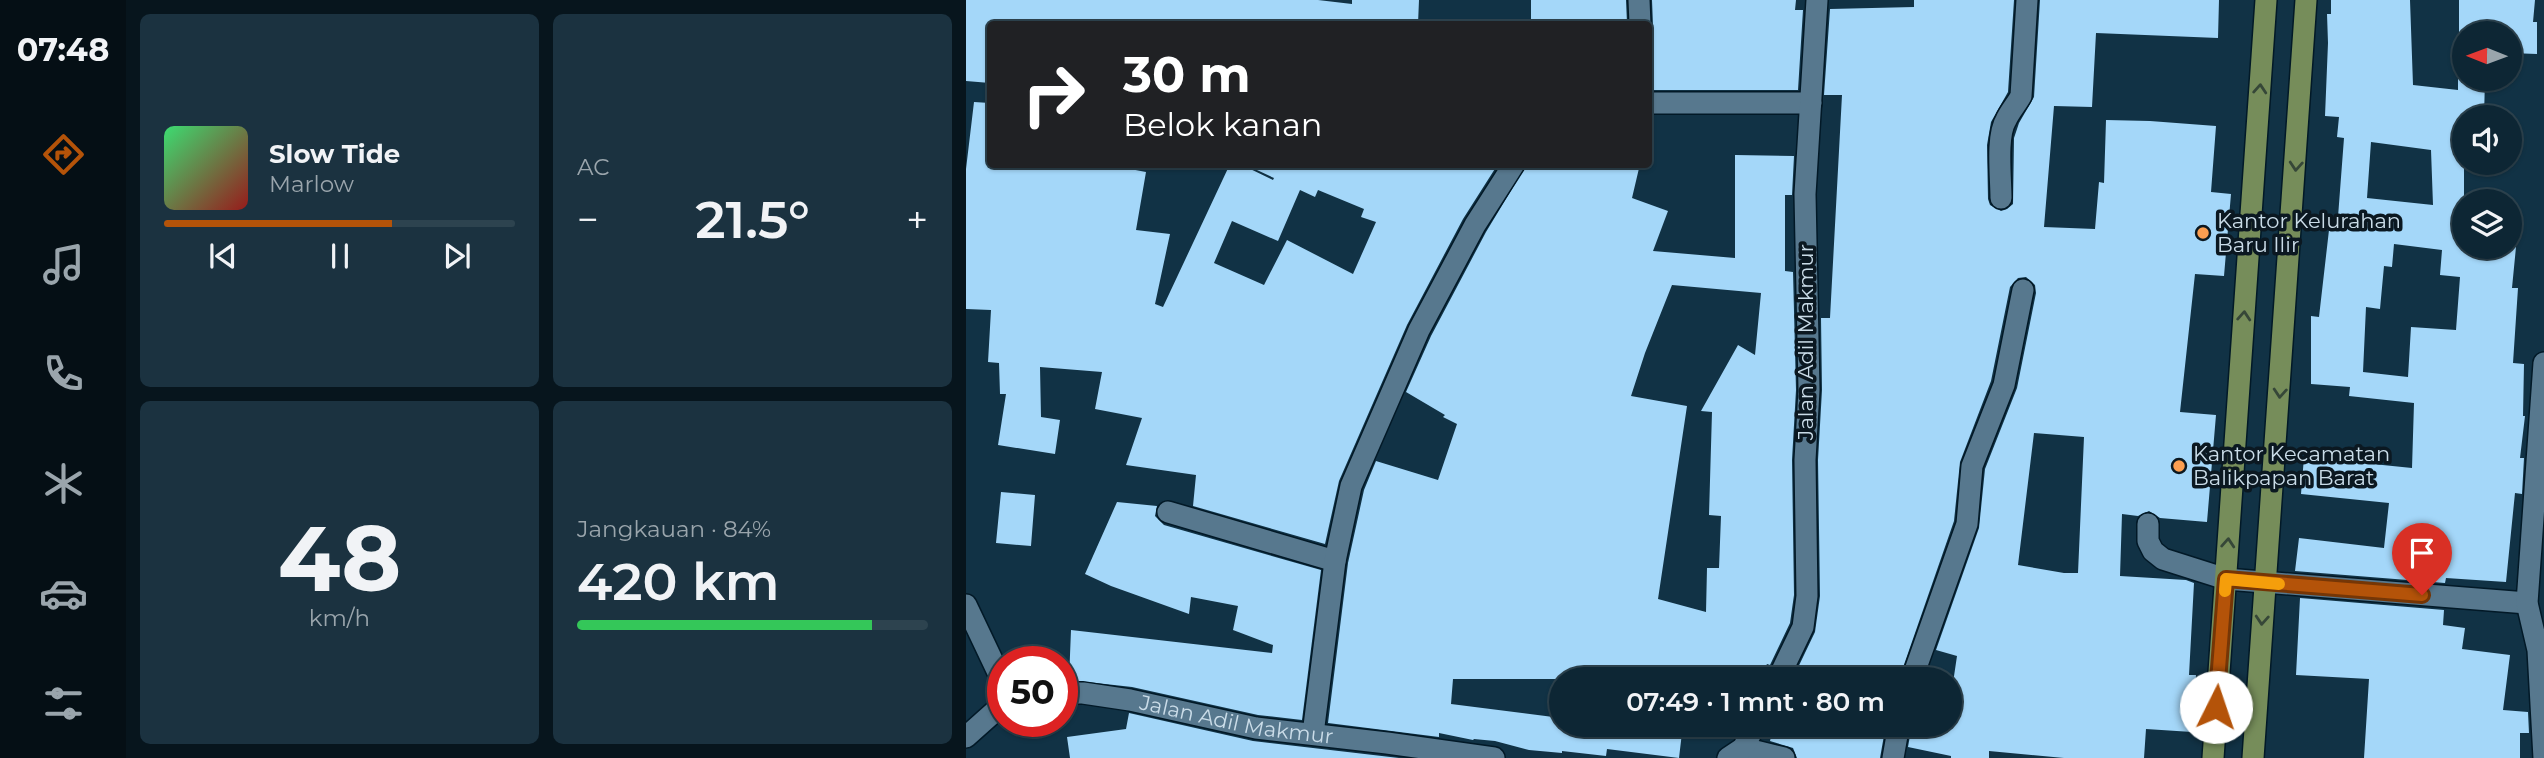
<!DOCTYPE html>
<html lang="id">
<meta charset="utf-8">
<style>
:root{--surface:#0d2634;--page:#1b3240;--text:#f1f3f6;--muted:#9aa5ac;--line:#2d434f;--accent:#b45309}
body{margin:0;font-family:Montserrat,sans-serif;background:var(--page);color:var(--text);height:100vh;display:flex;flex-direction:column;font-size:26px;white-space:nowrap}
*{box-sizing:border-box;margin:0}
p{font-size:23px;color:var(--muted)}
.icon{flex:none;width:38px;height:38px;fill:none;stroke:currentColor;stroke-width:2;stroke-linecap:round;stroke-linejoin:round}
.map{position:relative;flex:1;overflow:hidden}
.drawer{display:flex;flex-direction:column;gap:14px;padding:14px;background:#07151d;width:840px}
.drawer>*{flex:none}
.banner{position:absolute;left:21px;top:21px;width:665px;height:147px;border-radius:7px;box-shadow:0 2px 5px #0004,0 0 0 2px var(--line);background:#202124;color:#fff;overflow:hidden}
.needle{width:46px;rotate:271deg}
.buttons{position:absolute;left:1486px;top:21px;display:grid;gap:14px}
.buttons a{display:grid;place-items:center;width:70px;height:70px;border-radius:50%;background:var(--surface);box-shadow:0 2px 5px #0004,0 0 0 2px var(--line);font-size:35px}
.speed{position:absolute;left:21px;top:646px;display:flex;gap:14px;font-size:35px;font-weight:700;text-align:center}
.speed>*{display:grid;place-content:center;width:91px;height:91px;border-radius:50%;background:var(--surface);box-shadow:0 2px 5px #0004,0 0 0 2px var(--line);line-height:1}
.speed .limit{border:10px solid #d22;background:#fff;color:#111}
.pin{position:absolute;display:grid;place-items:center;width:60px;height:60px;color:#fff;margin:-72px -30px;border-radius:50% 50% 50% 0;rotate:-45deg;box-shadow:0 0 7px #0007}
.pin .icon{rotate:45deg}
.me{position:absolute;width:77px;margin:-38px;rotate:4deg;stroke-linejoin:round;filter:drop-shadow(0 0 5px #0008)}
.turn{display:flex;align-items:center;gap:24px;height:147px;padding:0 21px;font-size:32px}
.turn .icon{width:91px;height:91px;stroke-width:2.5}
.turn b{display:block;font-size:49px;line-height:60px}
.big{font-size:52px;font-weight:600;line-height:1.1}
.drawer .card{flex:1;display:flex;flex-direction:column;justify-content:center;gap:10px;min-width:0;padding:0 24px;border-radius:10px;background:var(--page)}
.drawer .dial{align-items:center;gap:0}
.dial b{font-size:91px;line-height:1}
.song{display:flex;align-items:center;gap:21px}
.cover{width:84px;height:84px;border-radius:10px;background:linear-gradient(135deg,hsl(140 70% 55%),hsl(0 70% 35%))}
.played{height:7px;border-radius:4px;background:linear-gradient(90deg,var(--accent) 65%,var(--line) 65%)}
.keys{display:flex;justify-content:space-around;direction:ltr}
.heat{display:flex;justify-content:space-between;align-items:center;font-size:38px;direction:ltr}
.charge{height:10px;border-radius:5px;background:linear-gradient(90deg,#34c759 84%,var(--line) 0)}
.drawer .tiles{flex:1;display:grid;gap:14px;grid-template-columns:repeat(2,1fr)}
.trip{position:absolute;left:583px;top:667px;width:413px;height:70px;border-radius:35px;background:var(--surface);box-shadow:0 2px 5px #0004,0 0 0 2px var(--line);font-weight:600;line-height:70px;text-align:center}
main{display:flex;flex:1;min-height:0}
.menu{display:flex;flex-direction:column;width:126px;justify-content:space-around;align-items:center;background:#050f15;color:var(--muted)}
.menu .icon{width:49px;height:49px}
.menu .current{color:var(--accent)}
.menu b{font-size:32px;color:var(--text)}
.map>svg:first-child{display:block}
.building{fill:#a4d7f9;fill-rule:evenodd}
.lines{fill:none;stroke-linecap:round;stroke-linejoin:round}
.minor-casing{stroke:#021927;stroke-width:24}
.major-casing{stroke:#021927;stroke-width:24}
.minor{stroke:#57788e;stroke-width:21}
.major{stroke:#768d5a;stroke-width:21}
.oneway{stroke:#364738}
.route-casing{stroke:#753606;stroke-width:18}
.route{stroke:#b45309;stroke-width:12}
.slow{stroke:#f59e0b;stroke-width:12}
.poi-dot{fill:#fb9e51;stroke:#0b1821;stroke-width:2.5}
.labels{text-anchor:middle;stroke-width:7;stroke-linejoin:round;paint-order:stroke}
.poi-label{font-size:21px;fill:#cadce8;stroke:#0b1821;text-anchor:start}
.street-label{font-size:21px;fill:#cadce8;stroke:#0b1821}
</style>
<main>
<nav class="menu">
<b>07:48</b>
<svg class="icon current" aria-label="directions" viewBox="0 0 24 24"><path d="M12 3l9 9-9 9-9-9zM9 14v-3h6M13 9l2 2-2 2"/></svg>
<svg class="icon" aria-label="music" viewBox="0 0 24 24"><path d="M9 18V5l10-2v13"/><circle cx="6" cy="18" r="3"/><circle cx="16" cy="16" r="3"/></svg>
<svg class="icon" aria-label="phone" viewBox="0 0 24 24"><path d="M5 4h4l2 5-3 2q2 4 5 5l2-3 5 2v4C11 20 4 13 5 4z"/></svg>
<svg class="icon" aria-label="climate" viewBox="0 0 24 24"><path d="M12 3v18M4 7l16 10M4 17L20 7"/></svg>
<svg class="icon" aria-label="car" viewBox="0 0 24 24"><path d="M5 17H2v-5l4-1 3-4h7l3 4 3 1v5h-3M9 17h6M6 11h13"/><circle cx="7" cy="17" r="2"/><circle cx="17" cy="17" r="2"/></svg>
<svg class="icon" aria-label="filters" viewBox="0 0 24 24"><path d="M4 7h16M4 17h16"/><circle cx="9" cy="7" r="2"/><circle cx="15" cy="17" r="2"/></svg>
</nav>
<section class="drawer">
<div class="tiles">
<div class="card">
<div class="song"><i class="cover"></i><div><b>Slow Tide</b><p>Marlow</p></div></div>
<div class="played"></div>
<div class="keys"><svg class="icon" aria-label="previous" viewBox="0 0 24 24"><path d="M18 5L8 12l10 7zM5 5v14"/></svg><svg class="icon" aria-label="pause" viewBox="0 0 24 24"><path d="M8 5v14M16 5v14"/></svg><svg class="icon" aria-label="next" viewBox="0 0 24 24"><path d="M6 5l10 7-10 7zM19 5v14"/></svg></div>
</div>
<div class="card"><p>AC</p>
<div class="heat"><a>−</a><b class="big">21.5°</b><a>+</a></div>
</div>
<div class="card dial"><b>48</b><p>km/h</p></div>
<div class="card"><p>Jangkauan · 84%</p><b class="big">420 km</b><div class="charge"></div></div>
</div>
</section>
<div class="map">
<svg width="1578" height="758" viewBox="0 0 1578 758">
<rect width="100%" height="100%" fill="#113245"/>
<path class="building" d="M0 0H352L386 4V0H453L452 24H24V83L0 81Z
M565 0H660L661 23 601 20V22H565Z
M686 0H830L829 10H837L832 90H685L688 51Z
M948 0H1048L1042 92 1025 122 1021 145 1022 199 1024 205 1035 211 1041 209 1047 204 1048 138 1053 123 1068 97 1074 0H1253L1252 38 1130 33 1126 107 1088 106 1078 227 1129 229 1133 182 1138 183 1140 120 1184 121 1250 126 1245 192 1265 194 1258 276 1229 274 1214 412 1250 415 1241 522 1194 518 1183 511 1172 516 1156 514 1154 576 1220 580 1228 583 1223 675H1230L1226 732 1180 729 1178 758H1098L1023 751V758H985V756L942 747 946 724H984V703L991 656 970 650 1013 528 1019 469 1051 388 1070 293 1069 285 1060 277 1052 278 1044 287 1025 381 994 462 988 521 933 679 827 678 849 632 854 596 852 460 856 390 855 318H864L876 95H858L864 9 948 7ZM1068 433 1118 437 1112 573H1098L1052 565Z
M1365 0H1444L1447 85 1492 90V79H1519L1518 117H1498V247H1550L1546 288H1552L1547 363 1558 364 1557 416H1559L1554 458H1558L1556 494 1549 493 1540 582 1480 578 1479 583 1329 571 1333 538 1418 548 1423 503 1335 494 1338 457 1446 468 1448 403 1383 396 1384 387 1345 384V316L1353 317 1363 230H1371L1378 138 1371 137 1373 117 1359 116 1362 43 1361 14H1365ZM1405 142 1465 150 1467 205 1401 198ZM1428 244 1476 250 1474 275 1494 277 1490 330 1445 327 1442 377 1397 372 1400 307 1414 309 1418 266 1426 267Z
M1493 0H1569L1567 22H1571V54L1544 53V33H1493Z
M8 102 24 103V164H138L180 172 170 230 204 234 189 304 197 307 264 164H274L307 180 308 178 278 164H532L497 219 441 325 373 481 359 544 227 506 230 475 160 465 176 418 129 409 136 372 74 367 75 417 94 420 89 454 32 445 40 394H34L33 363 22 362 25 310 0 309V169ZM334 190 349 197 352 190 398 209 395 217 410 222 387 274 321 240 298 285 248 263 266 221 312 241Z
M769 155 828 156 826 195H819V271L827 272 830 390 826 460 828 595 824 623 804 665 801 664 793 679H487L485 704 595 718V724H717L713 758 641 749 640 756 596 751V753L563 750 529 741 508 739 507 740 473 733V737L362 723 382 563 398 490 410 461 472 480 491 424 477 417 479 415 440 392 465 336 520 232 561 164H674L666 198 702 211 687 251 769 258ZM706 285 795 293 789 355 772 345 735 411 746 412 743 515 755 516 753 568H741L740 612 692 599 721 406 665 396 679 353Z
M35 492 69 495 65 546 30 543Z
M151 502 191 506 189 516 198 525 355 570 336 720 292 715 166 687 103 680 105 630 306 653 307 645 267 630 272 606 225 597 223 614 145 586 119 574Z
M1334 598 1478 610 1477 625 1499 628 1496 649 1544 655 1537 710 1562 712 1563 733H1554V758H1398L1403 679 1330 675Z
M163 713 287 741 433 758H104L101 737 160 729Z
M808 724H920L914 758H831L827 748 804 741Z"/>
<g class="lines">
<defs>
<g id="minor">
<path d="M673 0 674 24"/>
<path d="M682 103H845"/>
<path d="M1035 198C1035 178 1030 136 1040 120 1044 111 1050 105 1055 96L1061 0"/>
<path d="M202 512 369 561"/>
<path d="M1182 524V541L1187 551 1197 559 1260 579 1561 603"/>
<path d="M0 605 37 683"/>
<path d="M812 679 837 627 841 596 839 460 843 390 839 194 851 0"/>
<path d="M946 679 1001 524 1006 466 1038 385 1057 290"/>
<path id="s1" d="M96 693H117L164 700 290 728 421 743 528 758"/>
<path d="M347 734 369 561 385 486 453 330 509 225 548 164"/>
<path d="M0 737 37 704"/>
<path d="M777 748 818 758"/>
<path d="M762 758 777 748 790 724"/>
<path d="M927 758 933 724"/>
<path d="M1578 758 1572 650 1561 603 1578 363"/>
</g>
<path id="major" d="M1247 758 1300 0
M1287 758 1340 0"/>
</defs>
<use href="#minor" class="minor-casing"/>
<use href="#major" class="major-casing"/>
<use href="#minor" class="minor"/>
<use href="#major" class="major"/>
</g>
<defs><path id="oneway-chevron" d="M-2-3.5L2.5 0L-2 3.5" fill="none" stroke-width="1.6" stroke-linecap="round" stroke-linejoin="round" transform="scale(1.75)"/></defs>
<g class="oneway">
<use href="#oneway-chevron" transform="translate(1294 89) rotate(-86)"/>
<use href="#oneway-chevron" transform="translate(1330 166) rotate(94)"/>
<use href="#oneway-chevron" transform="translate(1278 316) rotate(-86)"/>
<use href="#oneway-chevron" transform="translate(1314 393) rotate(94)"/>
<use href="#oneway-chevron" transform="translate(1262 543) rotate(-86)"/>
<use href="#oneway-chevron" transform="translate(1296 620) rotate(94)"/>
</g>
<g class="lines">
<defs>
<path id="route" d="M1250 707 1260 579 1456 595"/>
</defs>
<use href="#route" class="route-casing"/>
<use href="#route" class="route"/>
<path class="slow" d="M1259 591 1260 579 1313 584"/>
</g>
<g class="poi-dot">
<circle cx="1237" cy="233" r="7"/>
<circle cx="1213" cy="466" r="7"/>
</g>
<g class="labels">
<g class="poi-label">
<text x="1251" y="228">Kantor Kelurahan<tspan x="1251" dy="24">Baru Ilir</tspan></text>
<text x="1227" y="461">Kantor Kecamatan<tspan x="1227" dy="24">Balikpapan Barat</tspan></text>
</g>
<g class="street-label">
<text transform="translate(840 342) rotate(-90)" y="7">Jalan Adil Makmur</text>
<text dy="7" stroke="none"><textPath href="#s1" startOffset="177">Jalan Adil Makmur</textPath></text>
</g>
</g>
</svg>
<div class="buttons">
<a><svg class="needle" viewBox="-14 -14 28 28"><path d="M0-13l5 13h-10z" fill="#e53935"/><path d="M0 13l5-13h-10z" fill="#9aa5ac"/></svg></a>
<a><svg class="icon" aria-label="sound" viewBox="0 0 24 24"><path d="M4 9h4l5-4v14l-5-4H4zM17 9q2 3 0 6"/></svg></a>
<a><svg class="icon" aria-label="layers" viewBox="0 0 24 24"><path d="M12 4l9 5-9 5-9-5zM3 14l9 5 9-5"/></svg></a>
</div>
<div class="speed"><div class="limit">50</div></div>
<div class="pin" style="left:1456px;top:595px;background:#d93025"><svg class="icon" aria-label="arrive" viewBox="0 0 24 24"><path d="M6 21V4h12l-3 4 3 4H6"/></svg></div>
<svg class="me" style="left:1250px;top:707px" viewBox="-20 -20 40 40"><circle r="19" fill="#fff"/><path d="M0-13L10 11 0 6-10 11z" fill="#b45309"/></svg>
<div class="trip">07:49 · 1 mnt · 80 m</div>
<div class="banner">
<div class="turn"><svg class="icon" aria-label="right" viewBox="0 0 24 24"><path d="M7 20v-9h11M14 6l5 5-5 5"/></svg><div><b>30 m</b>Belok kanan</div></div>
</div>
</div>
</main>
